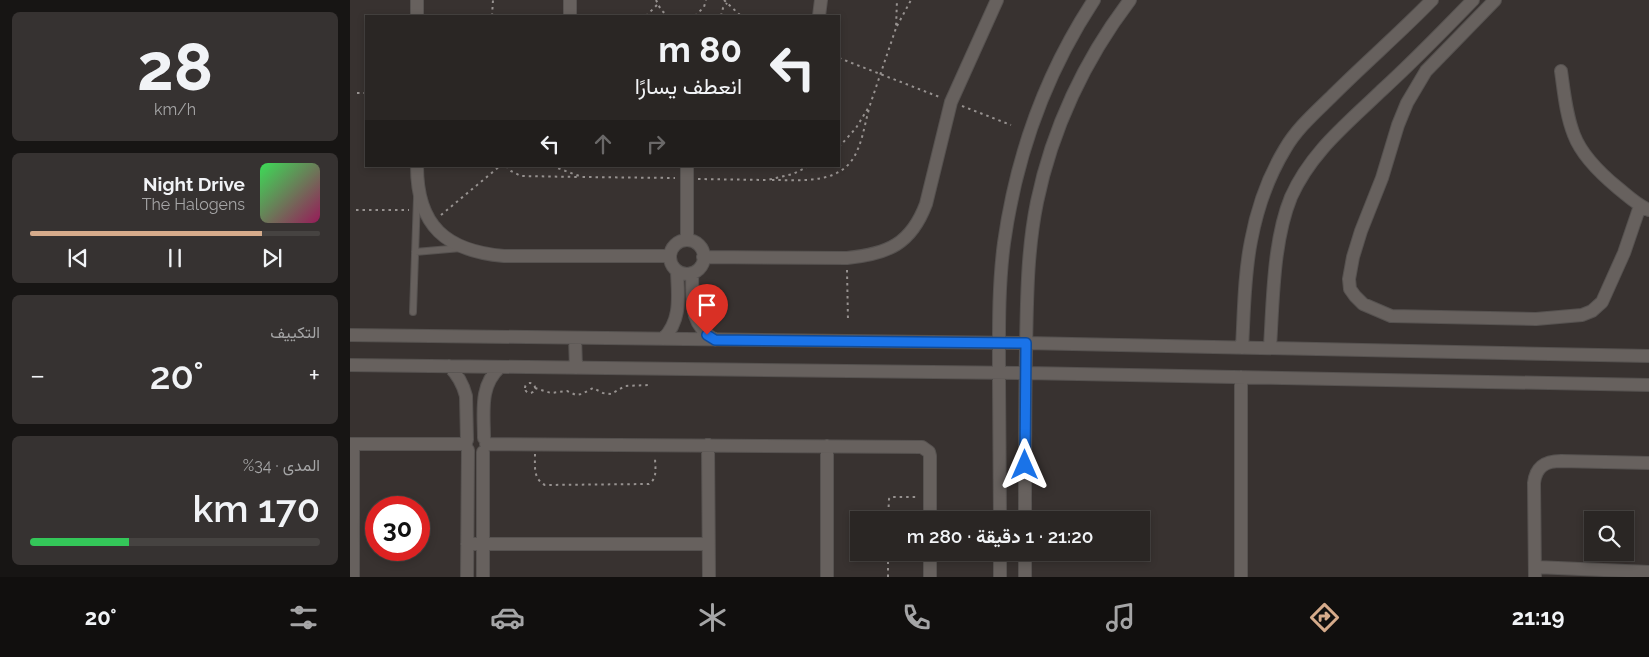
<!DOCTYPE html>
<html lang="ar">
<meta charset="utf-8">
<style>
:root{--surface:#2a2624;--page:#363231;--text:#f1f3f6;--muted:#a5a5a6;--line:#464341;--accent:#d6ab8b}
body{margin:0;font-family:Raleway,Vazirmatn,sans-serif;background:var(--page);color:var(--text);direction:rtl;height:100vh;display:flex;flex-direction:column;font-size:19px;white-space:nowrap}
*{box-sizing:border-box;margin:0}
p{font-size:16px;color:var(--muted)}
.icon{flex:none;width:28px;height:28px;fill:none;stroke:currentColor;stroke-width:2;stroke-linecap:round;stroke-linejoin:round}
.map{position:relative;flex:1;overflow:hidden;direction:ltr}
.side{display:flex;flex-direction:column;gap:12px;padding:12px;background:#171514;width:350px}
.side>*{flex:none}
.hud{position:absolute;left:15px;top:15px;width:475px;height:152px;border-radius:0px;box-shadow:0 2px 8px #0003,0 0 0 1px var(--line);direction:rtl;background:#2a2624;color:var(--text);overflow:hidden}
.fabs{position:absolute;left:1234px;top:511px;display:grid;gap:10px}
.fabs a{display:grid;place-items:center;width:50px;height:50px;border-radius:0px;background:var(--surface);box-shadow:0 2px 8px #0003,0 0 0 1px var(--line);font-size:25px}
.speed{position:absolute;left:15px;top:496px;display:flex;gap:10px;font-size:25px;font-weight:700;text-align:center}
.speed>*{display:grid;place-content:center;width:65px;height:65px;border-radius:50%;background:var(--surface);box-shadow:0 2px 8px #0003,0 0 0 1px var(--line);line-height:1}
.speed .limit{border:8px solid #d22;background:#fff;color:#111}
.pin{position:absolute;display:grid;place-items:center;width:42px;height:42px;color:#fff;margin:-51px -21px;border-radius:50% 50% 50% 0;rotate:-45deg;box-shadow:0 0 5px #0007}
.pin .icon{rotate:45deg}
.me{position:absolute;width:55px;margin:-28px;rotate:0deg;stroke-linejoin:round;filter:drop-shadow(0 0 4px #0008)}
.turn{display:flex;align-items:center;gap:18px;height:105px;padding:0 15px;font-size:22px}
.turn .icon{width:65px;height:65px;stroke-width:2.5}
.turn b{display:block;font-size:35px;line-height:42px}
.lanes{display:flex;align-items:center;height:48px;padding:0 15px;background:#0003;justify-content:center;gap:25px;direction:ltr}
.lanes .off{opacity:.35}
.big{font-size:38px;font-weight:600;line-height:1.1}
.side .card{flex:1;display:flex;flex-direction:column;justify-content:center;gap:8px;min-width:0;padding:0 18px;border-radius:8px;background:var(--page)}
.side .dial{align-items:center;gap:0}
.dial b{font-size:65px;line-height:1}
.song{display:flex;align-items:center;gap:15px}
.cover{width:60px;height:60px;border-radius:8px;background:linear-gradient(135deg,hsl(130 70% 55%),hsl(330 70% 35%))}
.played{height:5px;border-radius:2px;background:linear-gradient(90deg,var(--accent) 80%,var(--line) 80%)}
.keys{display:flex;justify-content:space-around;direction:ltr}
.heat{display:flex;justify-content:space-between;align-items:center;font-size:28px;direction:ltr}
.charge{height:8px;border-radius:4px;background:linear-gradient(90deg,#34c759 34%,var(--line) 0)}
.trip{position:absolute;left:500px;top:511px;width:300px;height:50px;border-radius:0px;background:var(--surface);box-shadow:0 2px 8px #0003,0 0 0 1px var(--line);font-weight:600;line-height:50px;text-align:center;direction:rtl}
.tab-bar{display:flex;height:80px;justify-content:space-around;align-items:center;background:#110f0e;color:var(--muted)}
.tab-bar .icon{width:35px;height:35px}
.tab-bar .current{color:var(--accent)}
.tab-bar b{font-size:22px;color:var(--text)}
main{display:flex;flex:1;min-height:0}
.map>svg:first-child{display:block}
.lines{fill:none;stroke-linecap:round;stroke-linejoin:round}
.service-casing{stroke:#565250;stroke-width:8}
.minor-casing{stroke:#565250;stroke-width:14}
.path{stroke:#979290;stroke-width:2;stroke-dasharray:2.5 4;stroke-linecap:butt}
.service{stroke:#67615e;stroke-width:6}
.minor{stroke:#67615e;stroke-width:12}
.route-casing{stroke:#114b97;stroke-width:12}
.route{stroke:#1a73e8;stroke-width:9}
</style>
<main>
<div class="map">
<svg width="1299" height="577" viewBox="0 0 1299 577">
<rect width="100%" height="100%" fill="#383230"/>
<g class="lines">
<defs>
<path id="service" d="M65 252 111 248
M63 312 67 198"/>
<path id="minor" d="M67 0V16
M220 0V16
M1145 0 1076 71 1057 103 1048 125 1032 178 1011 231 1003 257 999 279 1000 289 1005 296 1013 304 1041 316 1186 319 1232 315 1242 311 1252 302 1274 253 1290 206
M469 16 471 0
M1211 71C1214 92 1216 115 1224 135 1232 156 1251 174 1268 188 1278 196 1287 205 1299 210
M67 166C67 226 96 251 154 256H320
M337 240V166
M320 257a17 17 0 1 1 34 0a17 17 0 1 1-34 0Z
M353 257 497 258C538 254 561 244 576 204L601 102 647 0
M342 273C343 300 338 324 365 340
M0 335 676 343 1299 356
M225 338 226 368
M313 339C332 320 328 296 327 271
M920 347C923 301 923 241 941 197 961 152 997 124 1031 91 1063 62 1093 31 1123 0
M892 348C894 313 894 276 901 241 907 209 918 177 935 149 947 128 966 112 983 95 1015 63 1050 33 1082 0
M0 365 676 373 1299 385
M99 366C108 375 113 384 116 396L117 440
M134 438C134 412 129 386 150 367
M0 444H116
M136 444 572 447 579 452 580 456V520
M358 445 359 577
M477 446V577
M133 452V577
M650 520C650 473 649 426 649 380 649 334 648 288 654 243 666 157 696 73 744 0
M675 520C675 463 675 406 676 349 677 300 677 251 687 202 702 129 735 59 780 0
M117 544H358
M650 552V577
M1185 567 1299 572
M3 577V444
M117 577 118 450
M580 577V552
M675 577V552
M891 577V377
M1185 577 1184 483C1186 466 1196 461 1211 461L1299 463"/>
</defs>
<use href="#service" class="service-casing"/>
<use href="#minor" class="minor-casing"/>
<path class="path" d="M306 0 311 10 318 16
M374 0 391 16
M142 16 143 0
M296 16 307 5
M345 16 354 7 356 0
M371 16 373 8 377 3
M547 26 561 0
M489 58 592 98
M7 93H16
M612 106 661 125
M489 147 506 128 520 105 546 28 547 0
M156 166 161 171 171 176 228 177
M202 166 232 177 325 178
M348 179 417 180 443 174 459 166
M422 180C453 180 493 185 507 151 513 138 515 123 519 109
M6 210H59
M91 215 150 166
M497 270 498 321
M175 388a5 5 0 1 1 10 0a5 5 0 1 1-10 0Z
M185 388 201 393 217 391 226 395 232 394 243 388 253 393 261 394 275 386 300 385
M185 454C185 466 183 479 195 485L299 484C308 478 305 467 305 457
M540 513 543 520
M538 520 539 499 541 497H568
M538 577V552"/>
<use href="#service" class="service"/>
<use href="#minor" class="minor"/>
</g>
<g class="lines">
<defs>
<path id="route" d="M357 335 365 340 676 343 675 465"/>
</defs>
<use href="#route" class="route-casing"/>
<use href="#route" class="route"/>
</g>
</svg>
<div class="fabs">
<a><svg class="icon" aria-label="search" viewBox="0 0 24 24"><circle cx="10" cy="10" r="6"/><path d="M15 15l6 6"/></svg></a>
</div>
<div class="speed"><div class="limit">30</div></div>
<div class="pin" style="left:357px;top:335px;background:#d93025"><svg class="icon" aria-label="arrive" viewBox="0 0 24 24"><path d="M6 21V4h12l-3 4 3 4H6"/></svg></div>
<svg class="me" style="left:675px;top:465px" viewBox="-20 -20 40 40"><path d="M0-17L14 15 0 8-14 15z" fill="#1a73e8" stroke="#fff" stroke-width="4"/></svg>
<div class="trip">21:20 · 1 دقيقة · 280 m</div>
<div class="hud">
<div class="turn"><svg class="icon" aria-label="left" viewBox="0 0 24 24"><path d="M17 20v-9H6M10 6l-5 5 5 5"/></svg><div><b>80 m</b>انعطف يسارًا</div></div>
<div class="lanes"><svg class="icon" aria-label="left" viewBox="0 0 24 24"><path d="M17 20v-9H6M10 6l-5 5 5 5"/></svg><svg class="icon off" aria-label="ahead" viewBox="0 0 24 24"><path d="M12 20V5M6 11l6-6 6 6"/></svg><svg class="icon off" aria-label="right" viewBox="0 0 24 24"><path d="M7 20v-9h11M14 6l5 5-5 5"/></svg></div>
</div>
</div>
<section class="side">
<div class="card dial"><b>28</b><p>km/h</p></div>
<div class="card">
<div class="song"><i class="cover"></i><div><b>Night Drive</b><p>The Halogens</p></div></div>
<div class="played"></div>
<div class="keys"><svg class="icon" aria-label="previous" viewBox="0 0 24 24"><path d="M18 5L8 12l10 7zM5 5v14"/></svg><svg class="icon" aria-label="pause" viewBox="0 0 24 24"><path d="M8 5v14M16 5v14"/></svg><svg class="icon" aria-label="next" viewBox="0 0 24 24"><path d="M6 5l10 7-10 7zM19 5v14"/></svg></div>
</div>
<div class="card"><p>التكييف</p>
<div class="heat"><a>−</a><b class="big">20°</b><a>+</a></div>
</div>
<div class="card"><p>المدى · 34%</p><b class="big">170 km</b><div class="charge"></div></div>
</section>
</main>
<nav class="tab-bar">
<b>21:19</b>
<svg class="icon current" aria-label="directions" viewBox="0 0 24 24"><path d="M12 3l9 9-9 9-9-9zM9 14v-3h6M13 9l2 2-2 2"/></svg>
<svg class="icon" aria-label="music" viewBox="0 0 24 24"><path d="M9 18V5l10-2v13"/><circle cx="6" cy="18" r="3"/><circle cx="16" cy="16" r="3"/></svg>
<svg class="icon" aria-label="phone" viewBox="0 0 24 24"><path d="M5 4h4l2 5-3 2q2 4 5 5l2-3 5 2v4C11 20 4 13 5 4z"/></svg>
<svg class="icon" aria-label="climate" viewBox="0 0 24 24"><path d="M12 3v18M4 7l16 10M4 17L20 7"/></svg>
<svg class="icon" aria-label="car" viewBox="0 0 24 24"><path d="M5 17H2v-5l4-1 3-4h7l3 4 3 1v5h-3M9 17h6M6 11h13"/><circle cx="7" cy="17" r="2"/><circle cx="17" cy="17" r="2"/></svg>
<svg class="icon" aria-label="filters" viewBox="0 0 24 24"><path d="M4 7h16M4 17h16"/><circle cx="9" cy="7" r="2"/><circle cx="15" cy="17" r="2"/></svg>
<b>20°</b>
</nav>
